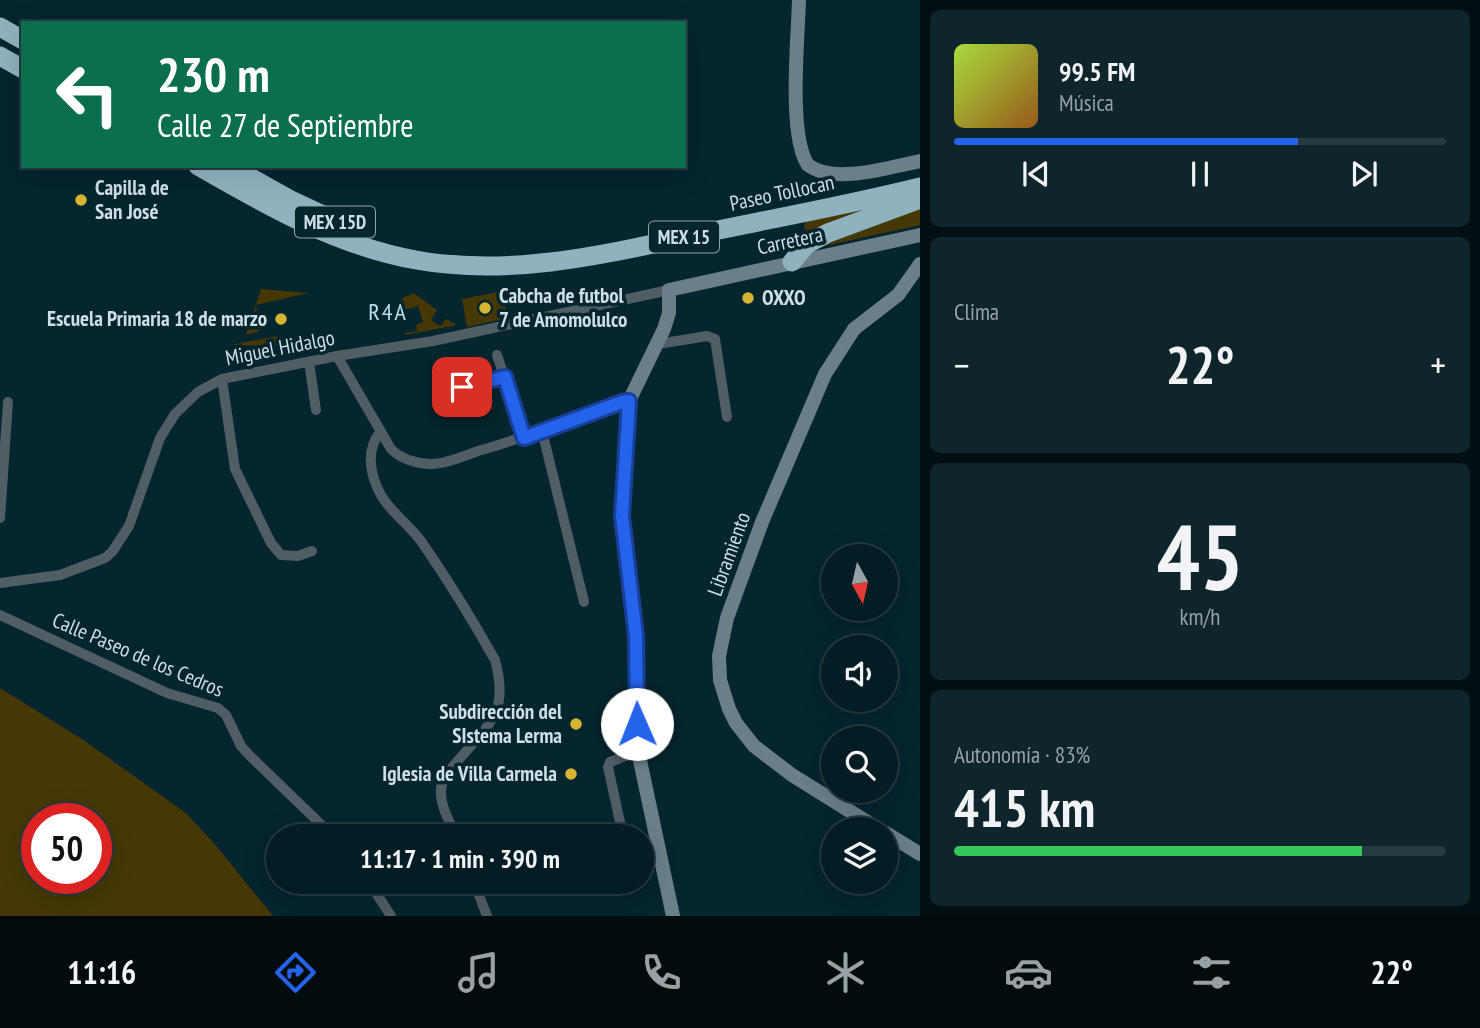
<!DOCTYPE html>
<html lang="es">
<meta charset="utf-8">
<style>
:root{--surface:#041c23;--page:#0d252b;--text:#f1f3f6;--muted:#97a1a6;--line:#253a41;--accent:#2563eb}
body{margin:0;font-family:"PT Sans Narrow",sans-serif;background:var(--page);color:var(--text);height:100vh;display:flex;flex-direction:column;font-size:26px;white-space:nowrap}
*{box-sizing:border-box;margin:0}
p{font-size:23px;color:var(--muted)}
.icon{flex:none;width:38px;height:38px;fill:none;stroke:currentColor;stroke-width:2;stroke-linecap:round;stroke-linejoin:round}
.map{position:relative;flex:1;overflow:hidden}
.sheet{display:flex;flex-direction:column;gap:10px;padding:10px;background:#020f13;width:560px}
.sheet>*{flex:none}
.guide{position:absolute;left:21px;top:21px;width:665px;height:147px;border-radius:0px;box-shadow:0 7px 28px #0002,0 0 0 2px var(--line);background:#0b6e4f;color:#fff;overflow:hidden}
.needle{width:46px;rotate:172deg}
.fabs{position:absolute;left:821px;top:544px;display:grid;gap:14px}
.fabs a{display:grid;place-items:center;width:77px;height:77px;border-radius:50%;background:var(--surface);box-shadow:0 7px 28px #0002,0 0 0 2px var(--line);font-size:35px}
.speed{position:absolute;left:21px;top:803px;display:flex;gap:14px;font-size:35px;font-weight:700;text-align:center}
.speed>*{display:grid;place-content:center;width:91px;height:91px;border-radius:50%;background:var(--surface);box-shadow:0 7px 28px #0002,0 0 0 2px var(--line);line-height:1}
.speed .limit{border:10px solid #d22;background:#fff;color:#111}
.pin{position:absolute;display:grid;place-items:center;width:60px;height:60px;color:#fff;margin:-30px;border-radius:14px;box-shadow:0 4px 10px #0006}
.me{position:absolute;width:77px;margin:-38px;rotate:359deg;stroke-linejoin:round;filter:drop-shadow(0 0 5px #0008)}
.turn{display:flex;align-items:center;gap:24px;height:147px;padding:0 21px;font-size:32px}
.turn .icon{width:91px;height:91px;stroke-width:2.5}
.turn b{display:block;font-size:49px;line-height:60px}
.big{font-size:52px;font-weight:700;line-height:1.1}
.sheet .widget{flex:1;display:flex;flex-direction:column;justify-content:center;gap:10px;min-width:0;padding:0 24px;border-radius:10px;background:var(--page)}
.sheet .dial{align-items:center;gap:0}
.dial b{font-size:91px;line-height:1}
.song{display:flex;align-items:center;gap:21px}
.cover{width:84px;height:84px;border-radius:10px;background:linear-gradient(135deg,hsl(80 70% 55%),hsl(30 70% 35%))}
.played{height:7px;border-radius:4px;background:linear-gradient(90deg,var(--accent) 70%,var(--line) 70%)}
.keys{display:flex;justify-content:space-around;direction:ltr}
.heat{display:flex;justify-content:space-between;align-items:center;font-size:38px;direction:ltr}
.charge{height:10px;border-radius:5px;background:linear-gradient(90deg,#34c759 83%,var(--line) 0)}
.trip{position:absolute;left:266px;top:824px;width:388px;height:70px;border-radius:35px;background:var(--surface);box-shadow:0 7px 28px #0002,0 0 0 2px var(--line);font-weight:700;line-height:70px;text-align:center}
.tab-bar{display:flex;height:112px;justify-content:space-around;align-items:center;background:#020b0e;color:var(--muted)}
.tab-bar .icon{width:49px;height:49px}
.tab-bar .selected{color:var(--accent)}
.tab-bar b{font-size:32px;color:var(--text)}
main{display:flex;flex:1;min-height:0}
.map>svg:first-child{display:block}
.green{fill:#453805;fill-rule:evenodd}
.lines{fill:none;stroke-linecap:round;stroke-linejoin:round}
.street{stroke:#505d62;stroke-width:10}
.secondary{stroke:#6a7f88;stroke-width:14}
.highway{stroke:#90b2bf;stroke-width:19}
.route-casing{stroke:#184099;stroke-width:18}
.route{stroke:#2563eb;stroke-width:12}
.poi-dot{fill:#d6b534;stroke:#05252f;stroke-width:2.5}
.labels{text-anchor:middle;stroke-width:7;stroke-linejoin:round;paint-order:stroke}
.shield{fill:#05252f;stroke:#91a6ae;stroke-width:2}
.shield-label{font-size:19px;font-weight:bold;fill:#cddee5}
.poi-label{font-size:21px;font-weight:bold;fill:#cddee5;stroke:#05252f;text-anchor:start}
.street-label{font-size:21px;fill:#cddee5;stroke:#05252f}
.quarter-label{font-size:24px;letter-spacing:2px;fill:#bcdfec;stroke:#05252f}
</style>
<main>
<div class="map">
<svg width="920" height="916" viewBox="0 0 920 916">
<rect width="100%" height="100%" fill="#05252f"/>
<path class="green" d="M920 188V225L820 247 807 237 804 225 810 216Z
M261 289 309 293 256 305 260 331 246 335Z
M503 291 508 318 467 327 462 299Z
M414 293 437 310 431 320 440 326 446 319 457 325 406 335 405 333 417 331 416 325 423 322 418 306 397 312 395 307 404 305 402 298Z
M277 336 280 346 231 345Z
M0 688 82 739 186 813 214 843 273 916H0ZM96 819V878H37V819Z"/>
<g class="lines">
<path class="street" d="M658 344 707 336 715 339 727 417
M497 355 524 438
M337 356 391 449C401 459 417 464 431 464 446 464 464 456 478 451 527 437 574 419 622 402L629 401
M309 362 316 410
M222 379 235 469 271 543 281 555 298 556 312 551
M441 392 505 377
M542 431 584 602
M380 432C367 449 369 468 377 487 385 508 408 523 421 541 448 580 472 619 495 660 510 714 488 724 456 763 449 771 441 779 441 791 440 806 450 822 456 836
M0 518 8 402
M0 583 60 575 105 558 112 552 129 526 160 438 175 414 198 392 222 379 337 356 433 341 669 290
M0 615 167 693 218 708 226 715 241 746 250 756 333 836
M623 836 608 767 610 762 638 751
M369 882 391 916
M474 882 487 916
M633 882 634 886"/>
<path class="secondary" d="M799 0C798 38 788 136 808 165 835 185 889 167 920 161
M880 830 792 775 754 746 736 723 729 709 720 680 719 656 727 618 762 522 825 374 854 329 898 295 920 264
M886 833 920 854
M673 916 638 751 636 636 622 516 629 401 664 329 669 313V290L920 235"/>
<path class="highway" d="M0 27 23 40
M0 56 23 69
M198 166C266 205 337 246 416 260 516 278 615 252 713 231 782 217 852 204 920 187
M230 166 289 199 351 228
M792 262 807 244 828 233 920 199"/>
</g>
<g class="lines">
<defs>
<path id="route" d="M462 387 505 377 524 438 622 402 629 401 622 516 636 636 637 724"/>
</defs>
<use href="#route" class="route-casing"/>
<use href="#route" class="route"/>
</g>
<g class="poi-dot">
<circle cx="81" cy="200" r="7"/>
<circle cx="748" cy="298" r="7"/>
<circle cx="485" cy="308" r="7"/>
<circle cx="281" cy="319" r="7"/>
<circle cx="576" cy="724" r="7"/>
<circle cx="571" cy="774" r="7"/>
</g>
<g class="labels">
<g class="shield">
<rect x="295" y="206.5" width="80" height="31" rx="5"/>
<rect x="649" y="221.5" width="70" height="31" rx="5"/>
</g>
<g class="shield-label">
<text x="335" y="229">MEX 15D</text>
<text x="684" y="244">MEX 15</text>
</g>
<g class="poi-label">
<text x="95" y="195">Capilla de<tspan x="95" dy="24">San José</tspan></text>
<text x="499" y="303">Cabcha de futbol<tspan x="499" dy="24">7 de Amomolulco</tspan></text>
<text x="762" y="305">OXXO</text>
<text x="267" y="326" text-anchor="end">Escuela Primaria 18 de marzo</text>
<text x="562" y="719" text-anchor="end">Subdirección del<tspan x="562" dy="24">SIstema Lerma</tspan></text>
<text x="557" y="781" text-anchor="end">Iglesia de Villa Carmela</text>
</g>
<g class="street-label">
<text transform="translate(782 193) rotate(-12)" y="7">Paseo Tollocan</text>
<text transform="translate(790 241) rotate(-12)" y="7">Carretera</text>
<text transform="translate(280 348) rotate(-11)" y="7">Miguel Hidalgo</text>
<text transform="translate(729 554) rotate(-70)" y="7">Libramiento</text>
<text transform="translate(138 655) rotate(23)" y="7">Calle Paseo de los Cedros</text>
</g>
<g class="quarter-label">
<text x="388" y="320">R4A</text>
</g>
</g>
</svg>
<div class="fabs">
<a><svg class="needle" viewBox="-14 -14 28 28"><path d="M0-13l5 13h-10z" fill="#e53935"/><path d="M0 13l5-13h-10z" fill="#97a1a6"/></svg></a>
<a><svg class="icon" aria-label="sound" viewBox="0 0 24 24"><path d="M4 9h4l5-4v14l-5-4H4zM17 9q2 3 0 6"/></svg></a>
<a><svg class="icon" aria-label="search" viewBox="0 0 24 24"><circle cx="10" cy="10" r="6"/><path d="M15 15l6 6"/></svg></a>
<a><svg class="icon" aria-label="layers" viewBox="0 0 24 24"><path d="M12 4l9 5-9 5-9-5zM3 14l9 5 9-5"/></svg></a>
</div>
<div class="speed"><div class="limit">50</div></div>
<div class="pin" style="left:462px;top:387px;background:#d93025"><svg class="icon" aria-label="arrive" viewBox="0 0 24 24"><path d="M6 21V4h12l-3 4 3 4H6"/></svg></div>
<svg class="me" style="left:637px;top:724px" viewBox="-20 -20 40 40"><circle r="19" fill="#fff"/><path d="M0-13L10 11 0 6-10 11z" fill="#2563eb"/></svg>
<div class="trip">11:17 · 1 min · 390 m</div>
<div class="guide">
<div class="turn"><svg class="icon" aria-label="left" viewBox="0 0 24 24"><path d="M17 20v-9H6M10 6l-5 5 5 5"/></svg><div><b>230 m</b>Calle 27 de Septiembre</div></div>
</div>
</div>
<section class="sheet">
<div class="widget">
<div class="song"><i class="cover"></i><div><b>99.5 FM</b><p>Música</p></div></div>
<div class="played"></div>
<div class="keys"><svg class="icon" aria-label="previous" viewBox="0 0 24 24"><path d="M18 5L8 12l10 7zM5 5v14"/></svg><svg class="icon" aria-label="pause" viewBox="0 0 24 24"><path d="M8 5v14M16 5v14"/></svg><svg class="icon" aria-label="next" viewBox="0 0 24 24"><path d="M6 5l10 7-10 7zM19 5v14"/></svg></div>
</div>
<div class="widget"><p>Clima</p>
<div class="heat"><a>−</a><b class="big">22°</b><a>+</a></div>
</div>
<div class="widget dial"><b>45</b><p>km/h</p></div>
<div class="widget"><p>Autonomía · 83%</p><b class="big">415 km</b><div class="charge"></div></div>
</section>
</main>
<nav class="tab-bar">
<b>11:16</b>
<svg class="icon selected" aria-label="directions" viewBox="0 0 24 24"><path d="M12 3l9 9-9 9-9-9zM9 14v-3h6M13 9l2 2-2 2"/></svg>
<svg class="icon" aria-label="music" viewBox="0 0 24 24"><path d="M9 18V5l10-2v13"/><circle cx="6" cy="18" r="3"/><circle cx="16" cy="16" r="3"/></svg>
<svg class="icon" aria-label="phone" viewBox="0 0 24 24"><path d="M5 4h4l2 5-3 2q2 4 5 5l2-3 5 2v4C11 20 4 13 5 4z"/></svg>
<svg class="icon" aria-label="climate" viewBox="0 0 24 24"><path d="M12 3v18M4 7l16 10M4 17L20 7"/></svg>
<svg class="icon" aria-label="car" viewBox="0 0 24 24"><path d="M5 17H2v-5l4-1 3-4h7l3 4 3 1v5h-3M9 17h6M6 11h13"/><circle cx="7" cy="17" r="2"/><circle cx="17" cy="17" r="2"/></svg>
<svg class="icon" aria-label="filters" viewBox="0 0 24 24"><path d="M4 7h16M4 17h16"/><circle cx="9" cy="7" r="2"/><circle cx="15" cy="17" r="2"/></svg>
<b>22°</b>
</nav>
